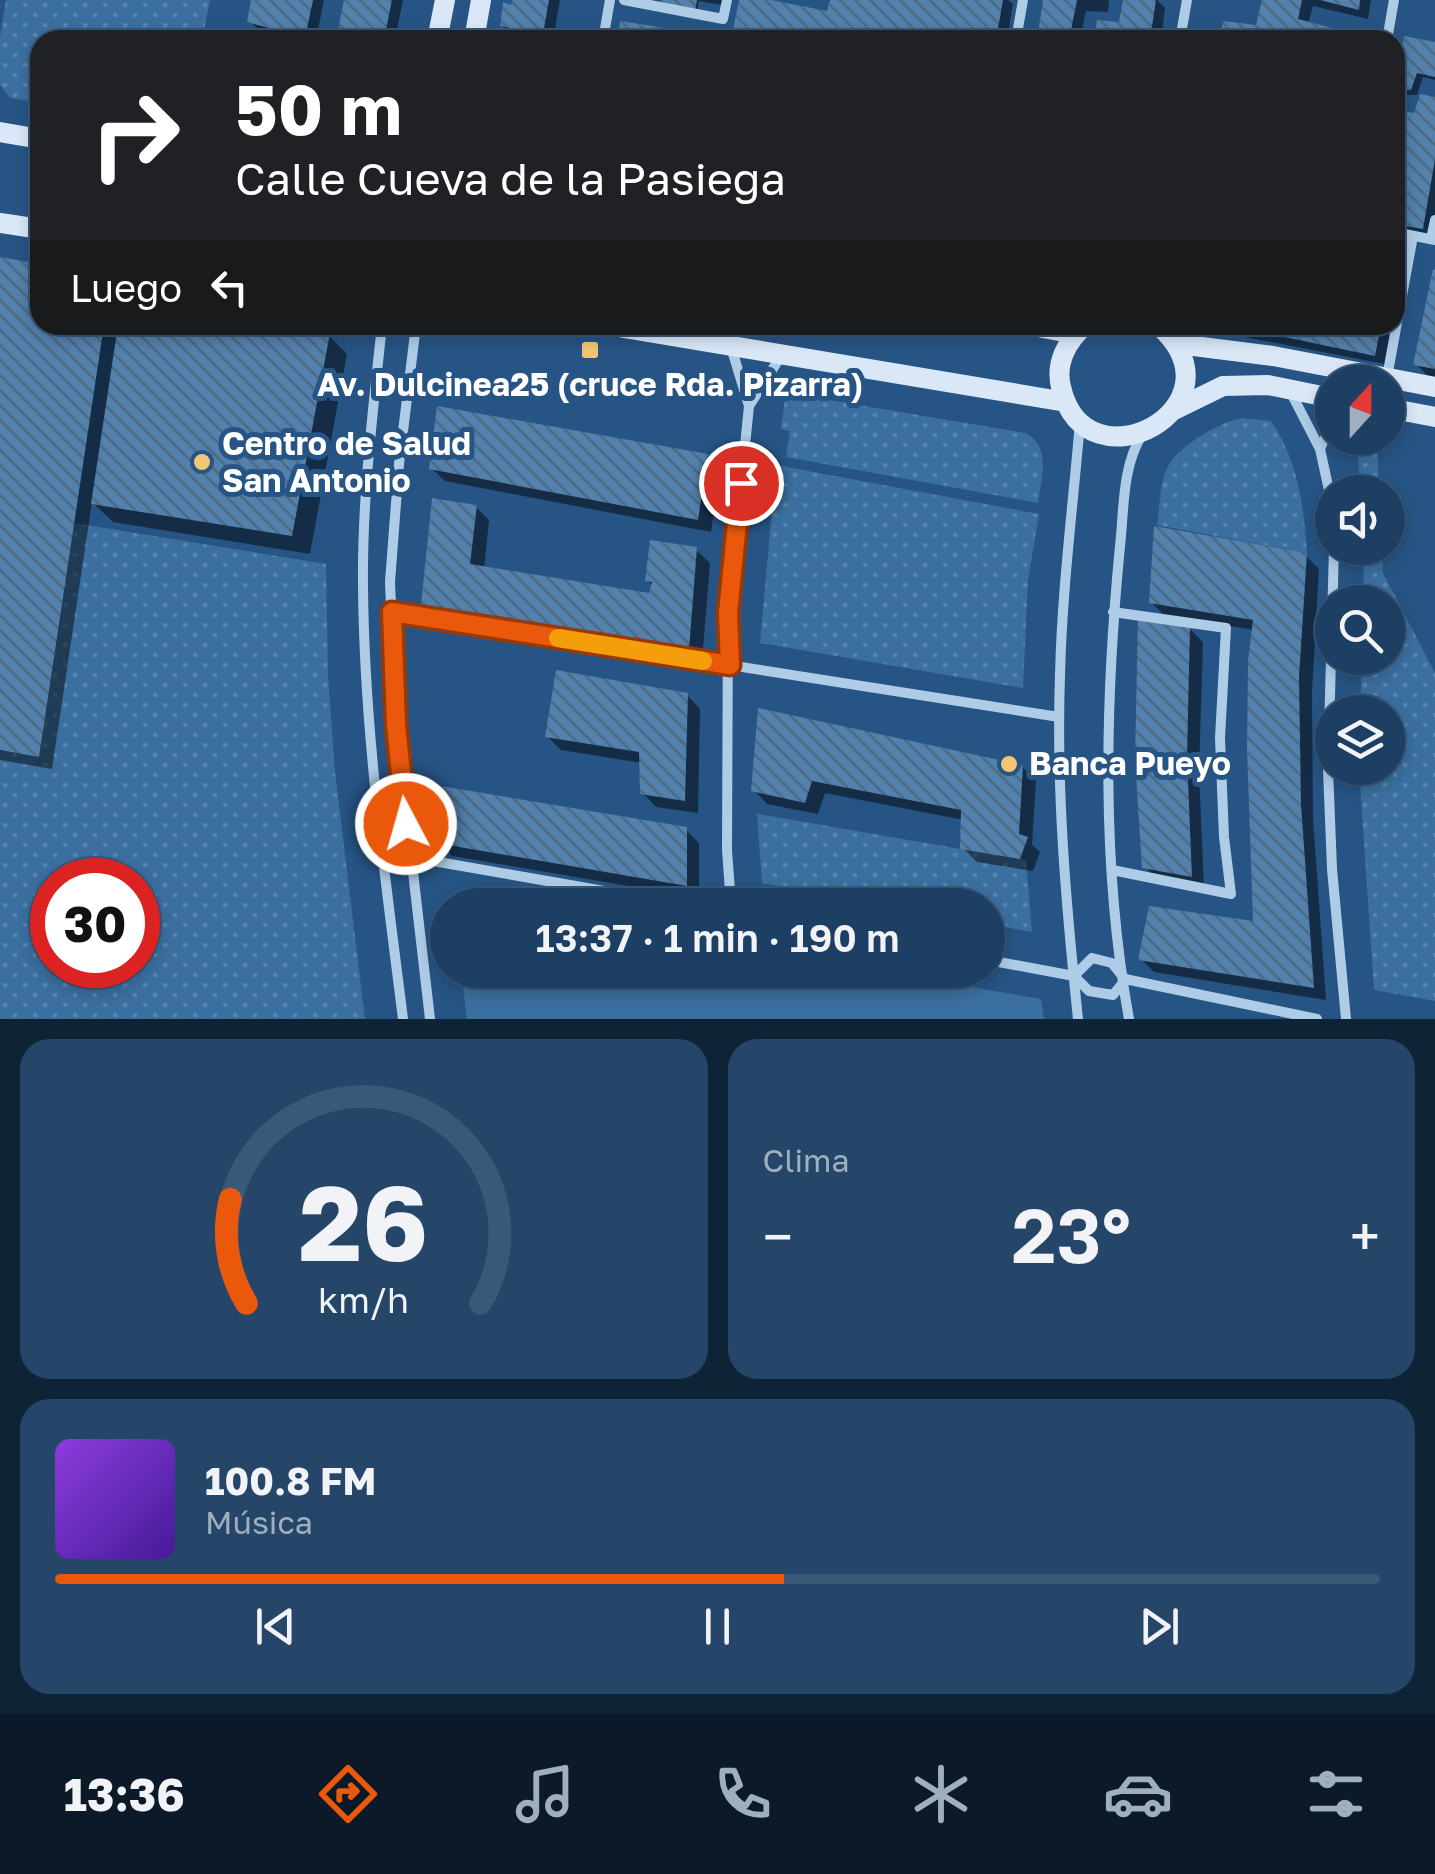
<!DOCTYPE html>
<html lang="es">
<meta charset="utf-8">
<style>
:root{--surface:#1c3f63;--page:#254669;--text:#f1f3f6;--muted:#a0afbe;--line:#3a5878;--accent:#ea580c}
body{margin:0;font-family:"Golos Text",sans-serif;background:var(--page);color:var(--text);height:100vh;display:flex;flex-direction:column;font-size:38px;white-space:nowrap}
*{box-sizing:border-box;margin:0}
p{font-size:32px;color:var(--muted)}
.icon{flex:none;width:55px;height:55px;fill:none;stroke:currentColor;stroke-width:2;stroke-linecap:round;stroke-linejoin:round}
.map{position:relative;height:1019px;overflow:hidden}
.side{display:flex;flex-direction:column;gap:20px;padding:20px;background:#0f2336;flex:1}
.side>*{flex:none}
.top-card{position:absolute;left:30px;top:30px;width:1375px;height:305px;border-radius:30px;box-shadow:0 5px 15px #0003,0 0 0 2px var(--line);background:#202124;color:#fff;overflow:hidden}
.needle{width:65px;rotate:21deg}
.controls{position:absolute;left:1315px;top:365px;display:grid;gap:20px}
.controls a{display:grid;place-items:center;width:90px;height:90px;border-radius:50%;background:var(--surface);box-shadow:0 5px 15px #0003,0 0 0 2px var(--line);font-size:50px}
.speed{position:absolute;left:30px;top:858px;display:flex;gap:20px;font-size:50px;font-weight:700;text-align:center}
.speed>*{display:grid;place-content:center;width:130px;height:130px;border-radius:50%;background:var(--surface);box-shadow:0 5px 15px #0003,0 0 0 2px var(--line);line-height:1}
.speed .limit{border:15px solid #d22;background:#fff;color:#111}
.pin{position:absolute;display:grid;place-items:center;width:85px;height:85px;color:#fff;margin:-42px;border:5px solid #fff;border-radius:50%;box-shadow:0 2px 10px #0007}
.me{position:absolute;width:110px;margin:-55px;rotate:354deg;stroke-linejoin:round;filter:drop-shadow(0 0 8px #0008)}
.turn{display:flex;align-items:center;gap:35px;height:210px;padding:0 40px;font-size:45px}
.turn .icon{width:130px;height:130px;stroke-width:2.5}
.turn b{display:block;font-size:70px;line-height:85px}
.then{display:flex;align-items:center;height:95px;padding:0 40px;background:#0003;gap:20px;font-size:38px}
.big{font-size:75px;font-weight:600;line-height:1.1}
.side .tile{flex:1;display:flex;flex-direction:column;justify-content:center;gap:15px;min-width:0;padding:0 35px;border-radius:30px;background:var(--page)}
.side .dial{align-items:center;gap:0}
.dial svg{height:260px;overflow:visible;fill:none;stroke:var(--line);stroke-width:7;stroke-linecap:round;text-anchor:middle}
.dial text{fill:var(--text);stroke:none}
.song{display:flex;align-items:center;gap:30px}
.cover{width:120px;height:120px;border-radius:15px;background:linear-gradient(135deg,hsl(270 70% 55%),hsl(260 70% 35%))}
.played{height:10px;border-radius:5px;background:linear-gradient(90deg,var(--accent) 55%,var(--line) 55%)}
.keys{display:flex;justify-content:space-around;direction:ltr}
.heat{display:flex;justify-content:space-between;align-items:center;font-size:55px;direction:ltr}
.side .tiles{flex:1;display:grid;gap:20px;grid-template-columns:1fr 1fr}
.tile:last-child{grid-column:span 2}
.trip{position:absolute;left:430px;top:888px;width:575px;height:100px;border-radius:50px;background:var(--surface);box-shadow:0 5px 15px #0003,0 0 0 2px var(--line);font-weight:600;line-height:100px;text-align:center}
.dock{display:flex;height:160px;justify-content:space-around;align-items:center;background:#0b1928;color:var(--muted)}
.dock .icon{width:70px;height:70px}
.dock .current{color:var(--accent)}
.dock b{font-size:45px;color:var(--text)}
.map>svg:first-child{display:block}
.grass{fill:url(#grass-dots);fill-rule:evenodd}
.green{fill:#3a6fa0}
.shadow{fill:#0007}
.building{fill:url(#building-back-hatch)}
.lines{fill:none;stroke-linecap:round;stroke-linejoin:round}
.street{stroke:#afcce7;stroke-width:10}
.secondary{stroke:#d9e7f7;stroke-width:20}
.route-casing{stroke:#983908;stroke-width:25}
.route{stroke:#ea580c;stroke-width:18}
.slow{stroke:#f59e0b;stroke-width:18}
.poi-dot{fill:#f1c573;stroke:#265484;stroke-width:4}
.labels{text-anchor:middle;stroke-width:10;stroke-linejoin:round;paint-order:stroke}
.poi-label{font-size:32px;font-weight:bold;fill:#fff;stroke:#265484;text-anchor:start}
</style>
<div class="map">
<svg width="1435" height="1019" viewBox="0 0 1435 1019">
<defs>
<pattern id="grass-dots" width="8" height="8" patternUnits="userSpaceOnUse" patternTransform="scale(2.5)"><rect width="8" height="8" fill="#3a6fa0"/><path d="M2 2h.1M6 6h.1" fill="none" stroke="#5885ae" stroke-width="1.8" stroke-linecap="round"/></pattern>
<pattern id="building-back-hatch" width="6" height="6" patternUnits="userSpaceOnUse" patternTransform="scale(2.5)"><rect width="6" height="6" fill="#5281ad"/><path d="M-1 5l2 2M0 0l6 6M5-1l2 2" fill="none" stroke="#4f6981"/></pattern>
</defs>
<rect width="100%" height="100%" fill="#265484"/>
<path class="grass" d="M6 0H210L202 40H40V103L10 98 0 85V38Z
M793 394 1026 433C1052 448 1041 478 1038 503L786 457 790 431 781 429 785 398Z
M1241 418 1271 421C1298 460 1304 507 1307 553L1157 525C1159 509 1160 491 1164 476 1171 449 1216 424 1241 418Z
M1356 438H1377L1379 492H1361Z
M776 465 1039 514 1028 580 1023 688 760 643Z
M74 523 326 564 328 676 335 772 365 1019H0V750L39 757ZM52 880H138V965H52Z
M1364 548H1382L1383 573 1435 673V1001L1374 990 1359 768H1388V712H1360L1362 658H1388V602H1363Z
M757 814 1026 860 1032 932 988 924V905H882L762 883Z"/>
<path class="green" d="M461 970H874L1041 999 1044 1019H467Z"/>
<path class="shadow" d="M254 0H324L316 40H293L260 31 250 21Z
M346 0H403L395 40H338Z
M515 0H560L553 40H510L511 34 502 25Z
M663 0H729L728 6 699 1 697 12Z
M741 0H766L829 14 833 0H1008L1013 4 1007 40H753L746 39 736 29Z
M1046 0H1109L1108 12 1086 11 1080 40H1039Z
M1126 0H1157L1165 8 1161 40H1097L1121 25Z
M1263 0H1371L1368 19 1313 6 1308 24 1371 40H1222L1258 28Z
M1435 45V80L1423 77 1417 95H1404L1398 89Z
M1435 100V222L1432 237 1395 231V205H1398L1400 185 1395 180V112L1416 116Z
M0 259 40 266V325H256L328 335 347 354 310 554 113 522 92 502 52 769 0 760Z
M1435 274V378L1429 377 1416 364Z
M1235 325H1392L1385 364 1245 337Z
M707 456 720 470 711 532 445 481 431 468Z
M476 507 489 520 484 569 650 596 653 586 647 580 696 550 710 563 702 662 437 618 424 604Z
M1306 556 1319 569 1312 692 1313 819 1326 1000 1154 972 1141 959 1255 924V630L1165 616 1151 602Z
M1189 628 1203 642 1199 772 1204 889 1158 880 1145 867Z
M687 695 700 709 698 813 656 807 643 793 642 763 561 750 547 736Z
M760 711 1022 767 1036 780 1032 845 1040 852 1033 871 977 862 963 848 964 820 825 793 818 814 767 804 754 790Z
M686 830 699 843V898L452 856 439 842Z"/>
<path class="building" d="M251 0H313L305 38 247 22Z
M344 0H392L384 40H336Z
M512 0H549L543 34 523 30 522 40H508L510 28 500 26 503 2 511 5Z
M661 0H697L695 11 659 7Z
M739 0H771L827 11 830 0H1003L996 40H795L733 30Z
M1043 0H1077L1069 40H1037Z
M1123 0H1156L1150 40H1094L1097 20 1119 22Z
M1262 0H1302L1298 19 1378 40H1220L1223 21 1256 25Z
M1320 0H1360L1359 10Z
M620 21 659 27 712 40H618Z
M1404 36 1435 42V77L1417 73 1411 90H1396Z
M1420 94 1435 97V159L1423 229 1395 224 1398 178H1395V110L1414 113Z
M0 257 40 264V325H104L39 757 0 750Z
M1433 269 1435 270V369L1413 365Z
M118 325H274L330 333 292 536 91 504Z
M1227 325H1381L1375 356Z
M437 406 708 454 698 520 429 469Z
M432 498 477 505 470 564 649 593 652 582 645 581 650 540 697 547 689 650 421 605Z
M1154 526 1307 553 1299 677 1301 804 1314 988 1138 960 1149 906 1253 921 1247 749 1248 661 1253 620 1149 603Z
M1138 616 1190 626 1187 757 1192 877 1142 868 1135 759Z
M556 670 688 693 685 801 640 794 639 752 545 737Z
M758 708 1023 765 1019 834 1028 837 1020 859 960 849 961 810 812 781 805 803 751 791Z
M435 785 687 827V886L436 843Z"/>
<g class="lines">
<path class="street" d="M624 0 723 19 727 0
M603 40 610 0
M1016 40 1023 0
M1180 40 1187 0
M1387 40 1394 0
M1395 232 1435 240
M1431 239 1435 220
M382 325C373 410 362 499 363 585 364 730 385 875 403 1019
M416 325 399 464 390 582 396 725 430 1019
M731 347 749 406 728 613 727 850 731 905
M1387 377 1413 236
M1289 389 1320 449 1332 504
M749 406 781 356
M1320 449 1332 422
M1334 548 1328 769 1332 869 1346 1019
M392 612 1059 717
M410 857 684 905
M1112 870 1231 894 1224 837 1220 738 1226 628 1113 612
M988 960 1074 976 1089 991 1113 995 1125 980
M1074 976 1092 958 1112 963 1125 979 1317 1019
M1078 1019C1066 904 1056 790 1060 675 1062 590 1073 506 1080 422
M1129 1019C1101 865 1105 701 1120 546 1124 511 1122 466 1142 435"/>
<path class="secondary" d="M437 40 445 0
M474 40 481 0
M0 132 40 139
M0 223 40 229
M606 325 1066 402
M1027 325 1075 334
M1085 325C1067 341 1055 363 1061 387 1085 494 1250 406 1158 325
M1178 344 1273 356 1435 387
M1388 408 1435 417
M1174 410 1223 386 1268 385 1332 398"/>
</g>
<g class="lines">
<defs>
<path id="route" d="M406 824 396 724 392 612 730 665 728 613 741 483"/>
</defs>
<use href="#route" class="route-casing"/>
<use href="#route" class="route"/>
<path class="slow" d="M558 638 703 661"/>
</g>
<g class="poi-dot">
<rect x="580" y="340" width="20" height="20" rx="5"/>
<circle cx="202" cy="462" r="10"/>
<circle cx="1009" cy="764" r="10"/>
</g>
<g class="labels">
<g class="poi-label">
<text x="590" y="396" text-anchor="middle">Av. Dulcinea25 (cruce Rda. Pizarra)</text>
<text x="222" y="455">Centro de Salud<tspan x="222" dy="37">San Antonio</tspan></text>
<text x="1029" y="775">Banca Pueyo</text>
</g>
</g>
</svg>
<div class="controls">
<a><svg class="needle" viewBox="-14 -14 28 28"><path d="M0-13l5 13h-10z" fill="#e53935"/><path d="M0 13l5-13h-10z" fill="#a0afbe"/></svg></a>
<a><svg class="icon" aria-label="sound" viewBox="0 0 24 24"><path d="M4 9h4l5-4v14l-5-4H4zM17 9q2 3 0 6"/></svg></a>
<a><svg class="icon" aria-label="search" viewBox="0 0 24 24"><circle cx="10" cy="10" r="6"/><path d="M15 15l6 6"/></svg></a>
<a><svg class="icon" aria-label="layers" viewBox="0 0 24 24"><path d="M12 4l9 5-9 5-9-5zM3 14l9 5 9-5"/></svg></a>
</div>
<div class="speed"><div class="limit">30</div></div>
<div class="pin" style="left:741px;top:483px;background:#d93025"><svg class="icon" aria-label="arrive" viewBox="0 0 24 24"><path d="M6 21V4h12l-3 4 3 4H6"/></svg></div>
<svg class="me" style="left:406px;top:824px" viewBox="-20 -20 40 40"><circle r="17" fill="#ea580c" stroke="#fff" stroke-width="3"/><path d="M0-11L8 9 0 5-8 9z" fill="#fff"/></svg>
<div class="trip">13:37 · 1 min · 190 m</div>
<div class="top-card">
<div class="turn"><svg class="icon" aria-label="right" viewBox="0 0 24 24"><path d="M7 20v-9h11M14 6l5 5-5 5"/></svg><div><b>50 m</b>Calle Cueva de la Pasiega</div></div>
<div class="then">Luego<svg class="icon" aria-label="left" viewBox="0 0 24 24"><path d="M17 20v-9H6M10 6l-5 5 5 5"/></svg></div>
</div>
</div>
<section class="side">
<div class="tiles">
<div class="tile dial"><svg viewBox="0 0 100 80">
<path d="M14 69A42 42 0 1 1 86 69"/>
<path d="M14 69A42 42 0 0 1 9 37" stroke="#ea580c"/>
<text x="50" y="56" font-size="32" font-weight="700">26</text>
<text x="50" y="72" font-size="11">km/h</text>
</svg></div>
<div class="tile"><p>Clima</p>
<div class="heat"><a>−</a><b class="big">23°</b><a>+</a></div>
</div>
<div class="tile">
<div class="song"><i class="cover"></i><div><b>100.8 FM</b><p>Música</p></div></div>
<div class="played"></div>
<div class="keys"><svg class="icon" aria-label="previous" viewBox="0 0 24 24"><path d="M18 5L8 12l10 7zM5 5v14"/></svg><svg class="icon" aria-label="pause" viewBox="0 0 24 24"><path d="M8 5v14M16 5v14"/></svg><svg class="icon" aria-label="next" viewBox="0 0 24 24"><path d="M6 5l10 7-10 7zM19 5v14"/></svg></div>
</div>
</div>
</section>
<nav class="dock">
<b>13:36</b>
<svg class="icon current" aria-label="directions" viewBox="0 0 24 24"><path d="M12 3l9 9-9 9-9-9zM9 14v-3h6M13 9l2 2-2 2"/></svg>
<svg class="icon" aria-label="music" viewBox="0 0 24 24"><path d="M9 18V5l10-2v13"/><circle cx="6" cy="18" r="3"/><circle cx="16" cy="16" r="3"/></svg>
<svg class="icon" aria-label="phone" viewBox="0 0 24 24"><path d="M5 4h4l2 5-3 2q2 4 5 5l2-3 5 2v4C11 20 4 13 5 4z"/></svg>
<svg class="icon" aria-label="climate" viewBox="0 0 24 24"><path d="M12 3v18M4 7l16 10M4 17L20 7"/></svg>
<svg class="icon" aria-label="car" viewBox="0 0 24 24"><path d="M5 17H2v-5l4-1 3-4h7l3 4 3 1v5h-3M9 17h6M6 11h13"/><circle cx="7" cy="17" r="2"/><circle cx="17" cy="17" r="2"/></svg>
<svg class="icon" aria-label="filters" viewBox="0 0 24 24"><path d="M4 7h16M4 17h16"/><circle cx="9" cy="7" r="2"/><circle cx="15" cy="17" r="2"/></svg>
</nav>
